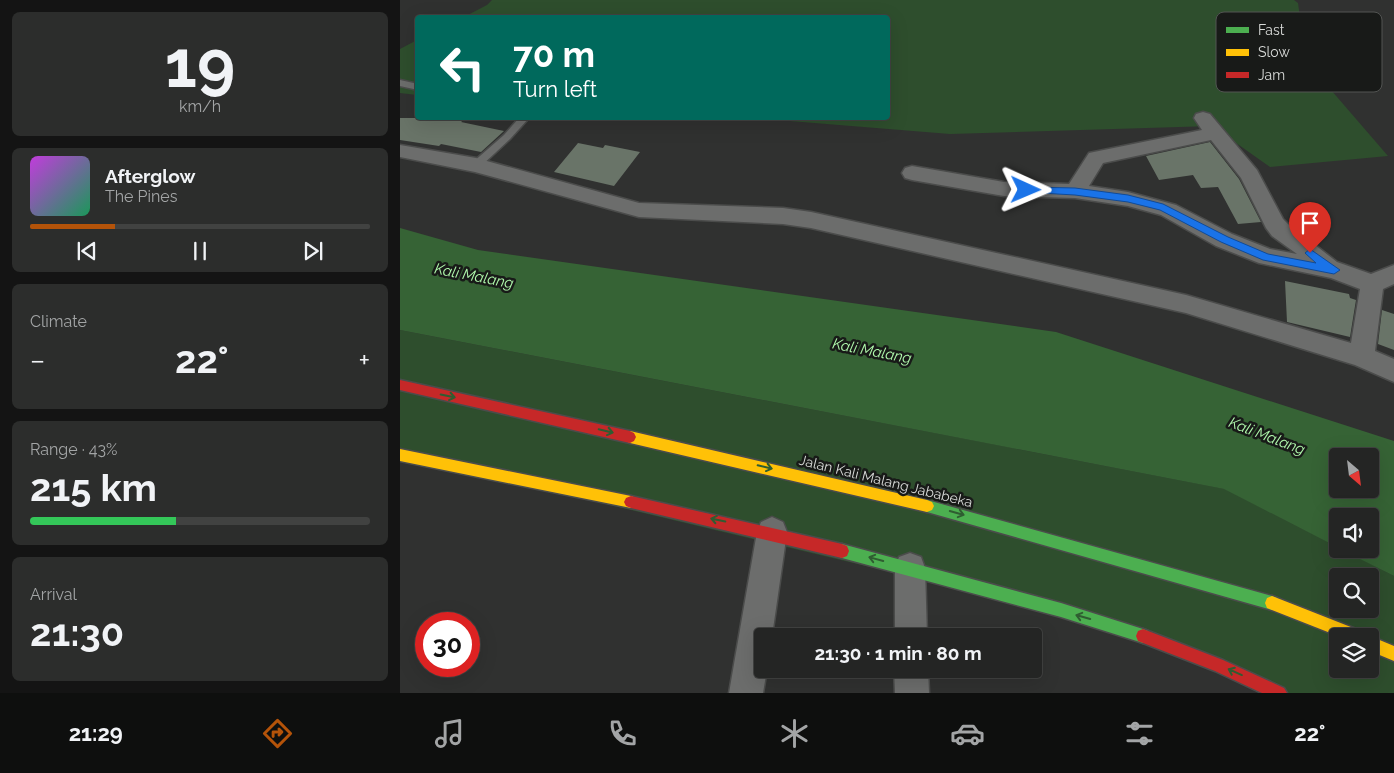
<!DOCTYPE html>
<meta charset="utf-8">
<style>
:root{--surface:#242524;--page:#2c2d2c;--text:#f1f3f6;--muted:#a3a5a6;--line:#414241;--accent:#b45309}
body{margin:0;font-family:Raleway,sans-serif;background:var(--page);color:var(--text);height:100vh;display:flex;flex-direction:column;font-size:19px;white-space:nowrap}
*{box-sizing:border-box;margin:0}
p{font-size:16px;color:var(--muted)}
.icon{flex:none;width:28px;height:28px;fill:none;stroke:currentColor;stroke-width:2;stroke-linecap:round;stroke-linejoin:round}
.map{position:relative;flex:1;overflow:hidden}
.details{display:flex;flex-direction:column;gap:12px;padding:12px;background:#141414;width:400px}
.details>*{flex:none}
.guide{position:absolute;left:15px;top:15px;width:475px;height:105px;border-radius:5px;box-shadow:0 5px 20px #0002,0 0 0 1px var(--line);background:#00695c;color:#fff;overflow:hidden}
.needle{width:32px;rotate:152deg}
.tools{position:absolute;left:929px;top:448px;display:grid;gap:10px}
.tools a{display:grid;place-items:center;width:50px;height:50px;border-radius:5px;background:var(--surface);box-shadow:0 5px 20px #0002,0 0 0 1px var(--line);font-size:25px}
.speed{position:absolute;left:15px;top:612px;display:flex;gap:10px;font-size:25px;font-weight:700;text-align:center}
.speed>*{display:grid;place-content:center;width:65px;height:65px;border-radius:50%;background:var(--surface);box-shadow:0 5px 20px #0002,0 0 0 1px var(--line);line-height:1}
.speed .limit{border:8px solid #d22;background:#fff;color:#111}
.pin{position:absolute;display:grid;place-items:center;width:42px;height:42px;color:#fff;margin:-51px -21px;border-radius:50% 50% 50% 0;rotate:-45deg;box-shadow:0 0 5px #0007}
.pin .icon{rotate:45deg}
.me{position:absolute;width:55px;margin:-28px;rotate:91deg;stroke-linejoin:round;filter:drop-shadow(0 0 4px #0008)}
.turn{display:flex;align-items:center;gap:18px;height:105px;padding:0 15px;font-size:22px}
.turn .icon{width:65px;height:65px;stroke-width:2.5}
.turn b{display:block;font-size:35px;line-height:42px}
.big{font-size:38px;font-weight:700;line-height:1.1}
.details .tile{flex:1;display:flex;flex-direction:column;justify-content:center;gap:8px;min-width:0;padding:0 18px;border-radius:8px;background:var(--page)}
.details .dial{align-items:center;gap:0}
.dial b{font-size:65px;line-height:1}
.song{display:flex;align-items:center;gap:15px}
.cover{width:60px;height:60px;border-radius:8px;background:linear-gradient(135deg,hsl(290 70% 55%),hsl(150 70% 35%))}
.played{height:5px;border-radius:2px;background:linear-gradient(90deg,var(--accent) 25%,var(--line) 25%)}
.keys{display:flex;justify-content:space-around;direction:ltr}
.heat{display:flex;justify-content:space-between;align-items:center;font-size:28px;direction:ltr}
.charge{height:8px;border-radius:4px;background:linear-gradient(90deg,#34c759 43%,var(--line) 0)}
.trip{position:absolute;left:354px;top:628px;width:288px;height:50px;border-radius:5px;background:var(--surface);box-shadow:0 5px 20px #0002,0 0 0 1px var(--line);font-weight:700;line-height:50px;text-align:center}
.menu{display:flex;height:80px;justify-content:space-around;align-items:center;background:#0e0f0e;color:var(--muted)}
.menu .icon{width:35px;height:35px}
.menu .on{color:var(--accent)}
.menu b{font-size:22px;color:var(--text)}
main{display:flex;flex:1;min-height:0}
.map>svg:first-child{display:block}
.green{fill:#2e4e2d;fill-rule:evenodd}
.water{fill:#366335;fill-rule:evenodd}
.building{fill:#697468}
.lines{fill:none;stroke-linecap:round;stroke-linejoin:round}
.lane-casing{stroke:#4b4c4b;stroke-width:3}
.street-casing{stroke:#4b4c4b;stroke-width:3}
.fast-casing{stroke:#4b4c4b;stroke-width:3}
.slow-casing{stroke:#4b4c4b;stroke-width:3}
.jam-casing{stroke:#4b4c4b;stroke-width:3}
.lane{fill:#6c6d6c;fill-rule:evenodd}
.street{fill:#6c6d6c;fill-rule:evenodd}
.fast{fill:#4caf50;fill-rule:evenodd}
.slow{fill:#ffc107;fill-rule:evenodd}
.jam{fill:#c62828;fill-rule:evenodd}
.oneway{stroke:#2f5d31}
.route{fill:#1a73e8;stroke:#114b97}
.labels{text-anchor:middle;stroke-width:5;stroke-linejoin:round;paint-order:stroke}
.street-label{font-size:14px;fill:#d9dbd9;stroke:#181a18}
.water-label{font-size:15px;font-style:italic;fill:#b0f9ac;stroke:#181a18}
.key{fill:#181a18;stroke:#525452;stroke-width:1}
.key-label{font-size:14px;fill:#d9dbd9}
</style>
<main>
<section class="details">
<div class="tile dial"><b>19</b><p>km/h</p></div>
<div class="tile">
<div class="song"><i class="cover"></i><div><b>Afterglow</b><p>The Pines</p></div></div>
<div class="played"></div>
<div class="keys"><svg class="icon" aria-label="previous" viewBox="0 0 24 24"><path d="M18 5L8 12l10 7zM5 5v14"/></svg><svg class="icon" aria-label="pause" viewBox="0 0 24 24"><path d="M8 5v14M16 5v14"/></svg><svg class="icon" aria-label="next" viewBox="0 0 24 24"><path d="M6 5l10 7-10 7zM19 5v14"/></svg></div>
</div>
<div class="tile"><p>Climate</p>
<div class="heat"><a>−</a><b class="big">22°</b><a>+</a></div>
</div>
<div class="tile"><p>Range · 43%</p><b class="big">215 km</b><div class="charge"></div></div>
<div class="tile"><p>Arrival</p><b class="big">21:30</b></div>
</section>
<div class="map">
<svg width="994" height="693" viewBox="0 0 994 693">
<rect width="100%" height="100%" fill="#303130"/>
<path class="green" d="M92 0H894L898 3 906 61 988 156 870 167 812 126 550 134 353 118H488V18H62L87 5Z
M17 40V95L0 93V49Z
M0 330 825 489 994 576V693H879L713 625 0 455ZM938 576H970V609H938ZM938 636H970V669H938Z"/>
<path class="water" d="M0 228 78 250 656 332 994 441V576L940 549H970V516H938L937 547 824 489 0 330ZM938 456H970V489H938Z"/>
<path class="building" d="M0 118H66L61 122 104 131 81 152 41 144 39 146 0 140Z
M810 142 839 179 861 222 838 224 818 187 801 188 793 175 759 180 746 156Z
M178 143 203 148 205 145 240 152 214 186 154 172Z
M885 281 949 294 950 298 956 300 950 337 887 322Z
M982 310 994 314V350L978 344Z"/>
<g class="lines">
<defs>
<path id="lane" d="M0 80 18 84V90L0 86Z
M119 118H129L110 139 80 167H72V163L104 135Z"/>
<path id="street" d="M803 112 810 114 857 170 883 219 888 224 937 262 971 274 994 265V284L983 289 975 351 994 359V382L955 365 786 313 411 228 383 224 239 217 75 172 0 157V145L76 158 239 203 383 208 411 212 786 295 951 343 960 289 931 278 859 263 816 246 761 215 728 206 675 198 604 196 512 180 505 178 502 173 505 168 512 166 604 182 669 184 689 153 802 130 794 118 796 114ZM811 140 841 178 866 228 872 236 897 254 870 249 832 234 776 205 728 192 689 186 703 163Z
M372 517 383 522 387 532 372 636H362V669H367L363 693H329L357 532 361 522Z
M510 553 521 557 525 568 527 636H495V568L499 557Z
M494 669H528L529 693H495Z"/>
<path id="fast" d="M527 500 872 596 877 598 879 603 877 608 872 610 527 512 522 510 520 506 522 502Z
M442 544 661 603 743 629 748 631 750 636 748 641 743 643 661 617 442 558 437 556 435 551 437 546Z"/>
<path id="slow" d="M230 431 527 500 532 502 534 506 532 510 527 512 230 443 226 441 224 437 226 433Z
M0 449 231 496 236 498 238 502 236 506 231 508 0 461Z
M872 596 961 631 963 636H938L867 608 865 603 867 598Z
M968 636H970L994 646V661L970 651V636Z"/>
<path id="jam" d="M0 380 230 431 234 433 236 437 234 441 230 443 0 390Z
M231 496 442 544 447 546 449 551 447 556 442 558 231 508 226 506 224 502 226 498Z
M743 629 823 660 884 688 887 693H862L815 671 738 641 736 636 738 631Z"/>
</defs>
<use href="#lane" class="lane-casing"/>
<use href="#street" class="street-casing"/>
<use href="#fast" class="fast-casing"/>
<use href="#slow" class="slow-casing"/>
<use href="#jam" class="jam-casing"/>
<use href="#lane" class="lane"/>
<use href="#street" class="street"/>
<use href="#fast" class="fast"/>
<use href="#slow" class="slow"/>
<use href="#jam" class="jam"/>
</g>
<defs><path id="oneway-shaft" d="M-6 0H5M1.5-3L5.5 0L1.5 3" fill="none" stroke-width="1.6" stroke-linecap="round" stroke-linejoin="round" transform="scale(1.25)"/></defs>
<g class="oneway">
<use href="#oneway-shaft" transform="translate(48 396) rotate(12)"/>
<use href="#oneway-shaft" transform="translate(206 431) rotate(13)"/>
<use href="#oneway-shaft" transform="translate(365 467) rotate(13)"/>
<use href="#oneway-shaft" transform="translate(557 513) rotate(16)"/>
<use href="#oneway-shaft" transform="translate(318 520) rotate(-168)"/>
<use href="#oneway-shaft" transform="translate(476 559) rotate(-165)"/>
<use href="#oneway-shaft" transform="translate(683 617) rotate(-164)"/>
<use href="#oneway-shaft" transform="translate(835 672) rotate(-156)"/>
</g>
<path class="route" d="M626 187 675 188 728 195 763 204 828 237 868 254 916 263 905 253 910 249 940 270 934 274 863 260 821 242 760 210 728 202 675 195 622 192 621 190Z"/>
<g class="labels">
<g class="street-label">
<text transform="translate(486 481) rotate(14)" y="5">Jalan Kali Malang Jababeka</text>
</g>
<g class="water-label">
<text transform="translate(74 276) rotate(11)" y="5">Kali Malang</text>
<text transform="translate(472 351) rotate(11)" y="5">Kali Malang</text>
<text transform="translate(867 436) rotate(21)" y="5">Kali Malang</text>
</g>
</g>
<rect x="816" y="12" width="166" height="80" rx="8" class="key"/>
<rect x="826" y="27" width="23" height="6" fill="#4caf50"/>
<rect x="826" y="49" width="23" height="7" fill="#ffc107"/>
<rect x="826" y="72" width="23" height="6" fill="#c62828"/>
<g class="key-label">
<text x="858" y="35">Fast</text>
<text x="858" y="57">Slow</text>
<text x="858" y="80">Jam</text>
</g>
</svg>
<div class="tools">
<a><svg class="needle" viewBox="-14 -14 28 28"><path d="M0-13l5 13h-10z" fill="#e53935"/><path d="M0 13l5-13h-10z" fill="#a3a5a6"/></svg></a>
<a><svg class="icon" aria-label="sound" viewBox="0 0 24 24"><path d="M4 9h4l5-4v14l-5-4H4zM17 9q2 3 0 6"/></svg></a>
<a><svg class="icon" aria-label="search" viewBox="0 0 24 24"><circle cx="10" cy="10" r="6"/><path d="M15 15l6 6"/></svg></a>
<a><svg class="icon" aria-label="layers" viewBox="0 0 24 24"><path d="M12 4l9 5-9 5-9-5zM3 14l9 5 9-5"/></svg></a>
</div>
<div class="speed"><div class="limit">30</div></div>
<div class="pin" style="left:910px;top:253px;background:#d93025"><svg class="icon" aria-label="arrive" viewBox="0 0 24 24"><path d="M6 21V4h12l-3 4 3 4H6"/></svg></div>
<svg class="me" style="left:626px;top:190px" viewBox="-20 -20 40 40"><path d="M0-17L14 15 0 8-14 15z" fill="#1a73e8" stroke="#fff" stroke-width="4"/></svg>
<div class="trip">21:30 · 1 min · 80 m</div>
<div class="guide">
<div class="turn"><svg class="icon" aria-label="left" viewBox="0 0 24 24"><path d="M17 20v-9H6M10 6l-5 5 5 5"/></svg><div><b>70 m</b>Turn left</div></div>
</div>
</div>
</main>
<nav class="menu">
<b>21:29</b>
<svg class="icon on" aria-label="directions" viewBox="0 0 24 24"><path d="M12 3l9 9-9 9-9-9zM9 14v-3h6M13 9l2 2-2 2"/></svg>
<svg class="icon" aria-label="music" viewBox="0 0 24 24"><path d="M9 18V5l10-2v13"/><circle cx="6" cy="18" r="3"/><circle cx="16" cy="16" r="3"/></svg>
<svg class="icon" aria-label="phone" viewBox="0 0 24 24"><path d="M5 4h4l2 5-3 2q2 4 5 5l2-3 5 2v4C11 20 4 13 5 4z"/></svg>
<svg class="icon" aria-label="climate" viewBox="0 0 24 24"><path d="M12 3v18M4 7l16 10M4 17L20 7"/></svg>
<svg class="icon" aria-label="car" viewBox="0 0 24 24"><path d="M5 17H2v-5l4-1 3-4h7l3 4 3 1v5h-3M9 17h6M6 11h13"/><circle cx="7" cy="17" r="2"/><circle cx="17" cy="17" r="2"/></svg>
<svg class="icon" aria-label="filters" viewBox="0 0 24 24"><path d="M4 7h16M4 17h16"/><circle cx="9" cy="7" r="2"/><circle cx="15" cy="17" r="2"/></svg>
<b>22°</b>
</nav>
